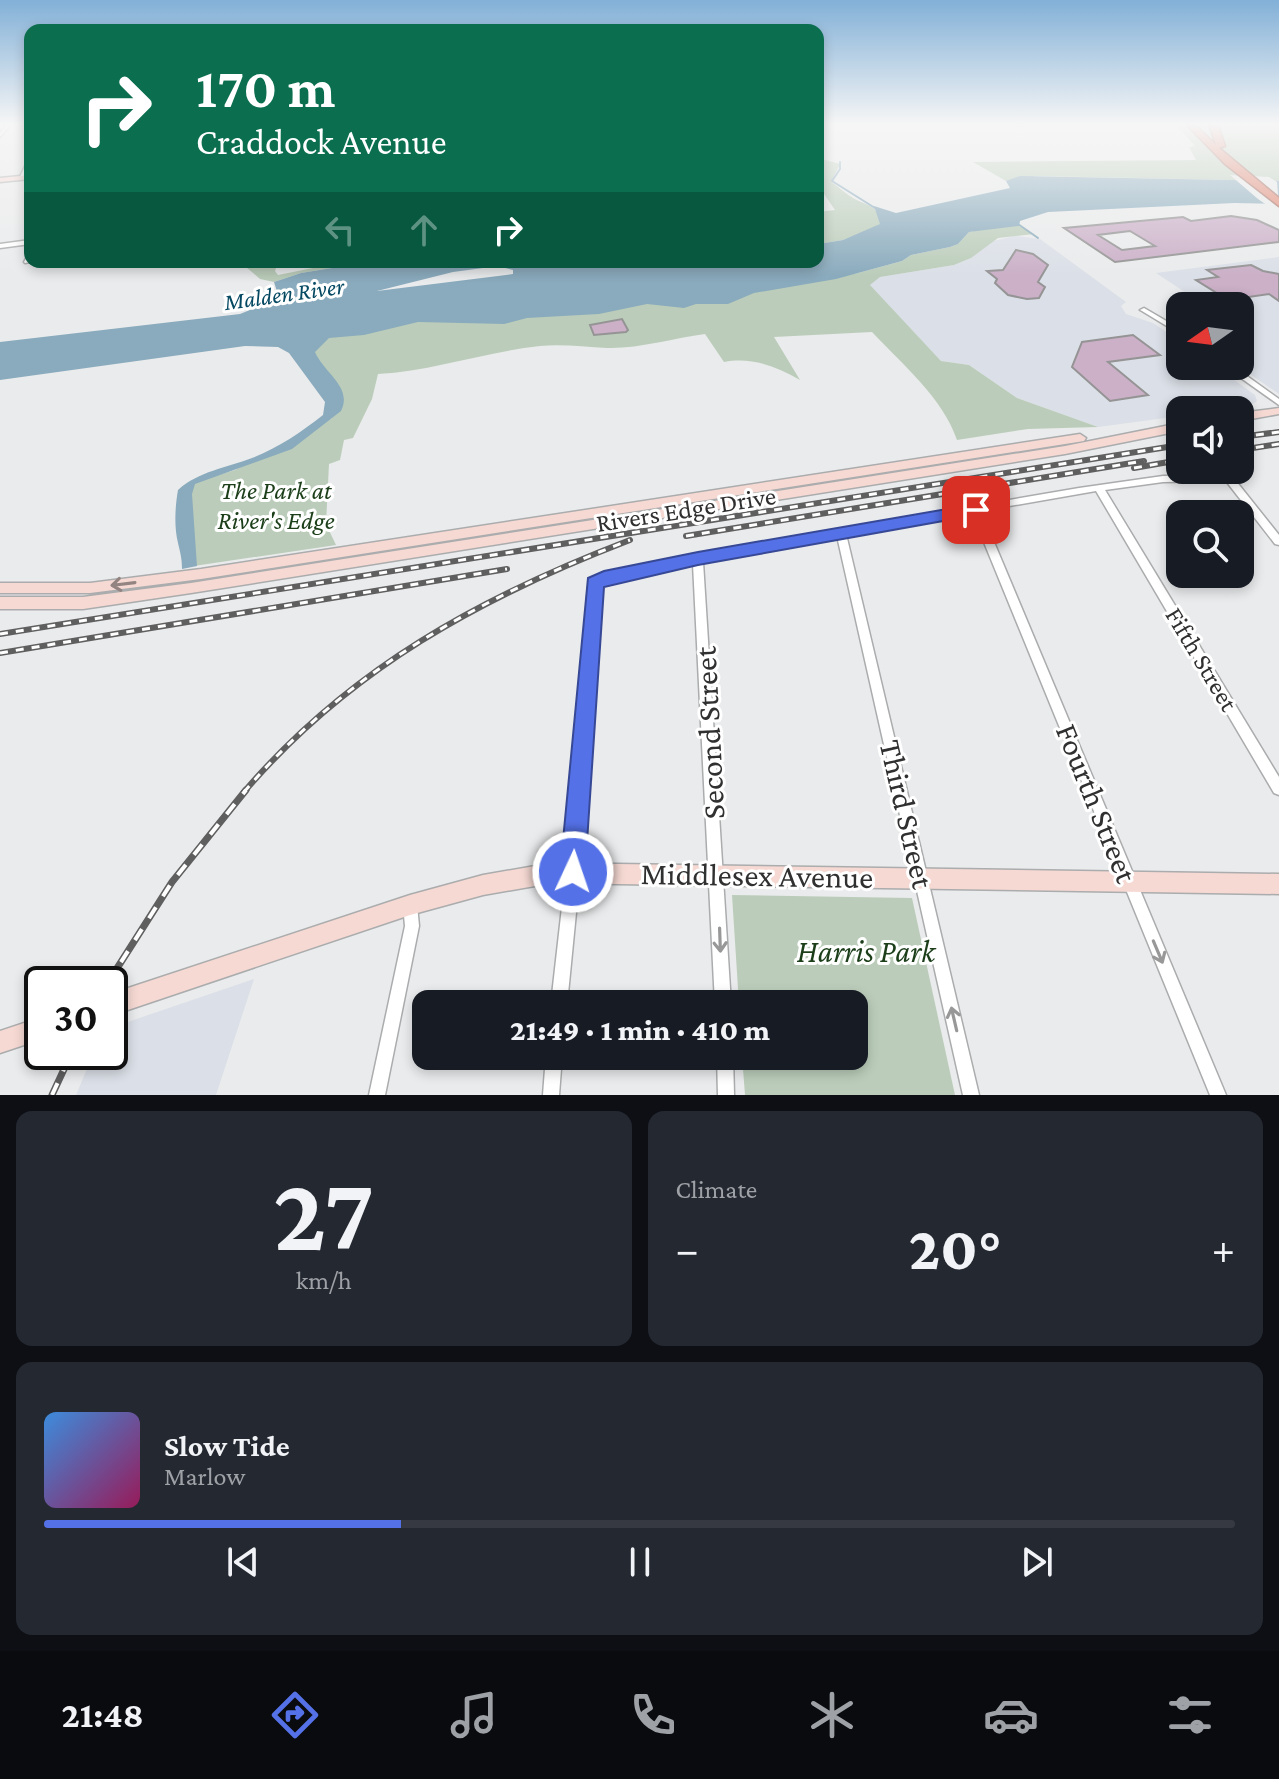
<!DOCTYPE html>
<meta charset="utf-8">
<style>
:root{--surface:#171b24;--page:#242831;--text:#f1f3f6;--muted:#9ea1a6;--line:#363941;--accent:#5471e7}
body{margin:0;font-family:"Crimson Pro",serif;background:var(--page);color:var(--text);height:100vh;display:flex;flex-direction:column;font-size:30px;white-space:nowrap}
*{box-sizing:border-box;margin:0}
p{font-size:26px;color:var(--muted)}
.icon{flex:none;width:44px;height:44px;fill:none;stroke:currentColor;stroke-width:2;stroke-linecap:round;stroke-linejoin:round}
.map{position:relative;height:1095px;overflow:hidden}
.sheet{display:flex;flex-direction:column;gap:16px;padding:16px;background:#0d0f14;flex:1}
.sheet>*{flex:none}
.banner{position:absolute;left:24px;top:24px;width:800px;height:244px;border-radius:16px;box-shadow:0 4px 12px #0003;background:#0b6e4f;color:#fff;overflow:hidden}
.needle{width:52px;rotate:256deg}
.controls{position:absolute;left:1166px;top:292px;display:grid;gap:16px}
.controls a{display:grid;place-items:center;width:88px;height:88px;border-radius:16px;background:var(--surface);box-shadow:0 4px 12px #0003;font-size:40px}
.speed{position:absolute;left:24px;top:966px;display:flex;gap:16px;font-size:40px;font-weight:700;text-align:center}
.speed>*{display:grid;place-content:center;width:104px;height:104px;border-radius:50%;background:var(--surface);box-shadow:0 4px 12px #0003;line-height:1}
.speed .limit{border:4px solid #111;border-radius:12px;background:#fff;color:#111}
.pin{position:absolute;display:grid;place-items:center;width:68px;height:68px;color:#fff;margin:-34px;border-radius:16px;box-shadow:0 4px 12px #0006}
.me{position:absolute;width:88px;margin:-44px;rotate:3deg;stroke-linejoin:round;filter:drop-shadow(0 0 6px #0008)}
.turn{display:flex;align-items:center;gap:28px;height:168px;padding:0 40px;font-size:36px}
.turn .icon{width:104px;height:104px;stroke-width:2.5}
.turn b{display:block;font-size:56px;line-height:68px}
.lanes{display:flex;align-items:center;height:76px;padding:0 40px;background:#0003;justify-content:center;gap:40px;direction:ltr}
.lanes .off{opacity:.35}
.big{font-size:60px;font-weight:800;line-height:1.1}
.sheet .tile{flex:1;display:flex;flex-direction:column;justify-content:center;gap:12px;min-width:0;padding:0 28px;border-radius:16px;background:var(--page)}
.sheet .dial{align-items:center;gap:0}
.dial b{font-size:104px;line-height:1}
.song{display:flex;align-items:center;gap:24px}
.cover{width:96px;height:96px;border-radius:12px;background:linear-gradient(135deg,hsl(210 70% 55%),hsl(330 70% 35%))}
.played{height:8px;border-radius:4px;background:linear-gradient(90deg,var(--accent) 30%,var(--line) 30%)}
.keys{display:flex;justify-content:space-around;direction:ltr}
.heat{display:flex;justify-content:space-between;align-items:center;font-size:44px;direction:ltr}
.sheet .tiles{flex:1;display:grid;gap:16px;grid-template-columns:1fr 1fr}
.tile:last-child{grid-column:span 2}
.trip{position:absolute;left:412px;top:990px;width:456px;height:80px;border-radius:16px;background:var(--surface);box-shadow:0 4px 12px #0003;font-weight:800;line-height:80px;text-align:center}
.tabs{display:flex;height:128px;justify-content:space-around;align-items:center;background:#090b0e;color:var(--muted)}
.tabs .icon{width:56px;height:56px}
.tabs .on{color:var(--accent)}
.tabs b{font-size:36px;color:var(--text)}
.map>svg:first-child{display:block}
.built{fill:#dbdfe7}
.green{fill:#bbcdba}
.water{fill:#8aabbd;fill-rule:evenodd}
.pier{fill:#eaebec}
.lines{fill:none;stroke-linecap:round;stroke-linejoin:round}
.stream{stroke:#8aabbd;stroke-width:2}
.building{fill:#cbb0c8;stroke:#959495;stroke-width:2;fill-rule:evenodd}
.street-casing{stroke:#abacad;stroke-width:3}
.secondary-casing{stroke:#abacad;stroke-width:3}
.highway-casing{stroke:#a36557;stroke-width:3}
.street{fill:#fff;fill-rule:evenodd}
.secondary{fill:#f6d9d3;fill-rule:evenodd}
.highway{fill:#e1816b;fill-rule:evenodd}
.rail-far1-casing{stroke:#5f5f60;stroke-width:6}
.rail-casing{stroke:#5f5f60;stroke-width:7}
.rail-far1{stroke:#fff;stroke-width:3;stroke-dasharray:8;stroke-linecap:butt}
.rail{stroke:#fff;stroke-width:4;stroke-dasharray:13;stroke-linecap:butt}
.oneway{stroke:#938482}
.oneway2{stroke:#989898}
.route{fill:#5471e7;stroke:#374996;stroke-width:2}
.labels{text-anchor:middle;stroke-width:6;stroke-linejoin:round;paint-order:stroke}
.far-water-label{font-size:24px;font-style:italic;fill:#044862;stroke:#fff}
.park-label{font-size:26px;font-style:italic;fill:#1c3f1a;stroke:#fff}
.street-label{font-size:26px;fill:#303031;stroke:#fff}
.near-street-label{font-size:32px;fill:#303031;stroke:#fff}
.near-park-label{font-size:32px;font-style:italic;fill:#1c3f1a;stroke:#fff}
</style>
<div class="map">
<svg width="1279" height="1095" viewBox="0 0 1279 1095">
<rect width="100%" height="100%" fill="#eaebec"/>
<path class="built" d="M1015 236 1040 239 1126 302 1121 306 1126 314 1153 323 1180 341V366H1215L1255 395 1257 401 1250 406 1221 410H1180V416L1098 427 1017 398 969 365 941 361 869 285 880 277 954 265 971 258 989 242Z
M1279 257V394L1238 366 1240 306H1196L1203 304 1156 273Z
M254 979 216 1095H76L94 1052H110V1028Z"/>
<path class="green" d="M1174 123H1279V181L1038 176 1006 181 973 162 1196 160 1189 147 1195 146Z
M818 158 840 164 831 182C839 187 846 194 853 198 867 206 879 205 881 224L877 227 843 240 818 244V212L835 210 818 185Z
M1001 226H1019L1034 234 998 238 971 258 954 265 880 277 870 285 941 361 969 365 1017 398 1098 427 1028 429 957 440C943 398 902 364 872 332L774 337 800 380C775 366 752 357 724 362L705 334C674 338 638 349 607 348 585 347 562 344 540 346 485 352 432 371 378 374L372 399 353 438 344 440 340 460 329 464 326 524 336 545 194 566 191 483 235 470 332 418 312 352 319 342 328 337 404 322 527 317 647 303H695L858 273 902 261 911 255 950 247 958 244 969 232Z
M252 262H278L275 271 278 275 338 263 369 262 301 273 274 282 260 279 246 267Z
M732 895 912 898 955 1095H745L742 1056H854V1004H739Z"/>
<path class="water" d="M1020 176 1279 181V204L1234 203 1048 212 1020 221 1019 226 969 232 958 244 950 247 911 255 902 261 836 279 754 293 728 304H696L684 308 647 304 599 314 527 318 504 324 418 322 364 335 329 338 315 352C324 373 353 387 341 411L292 449 195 484 192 494 197 566 182 569C182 558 180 552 178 543 174 527 175 507 178 490 199 471 226 468 252 458 278 448 300 433 323 415L325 402 289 353 278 347 245 346 0 380V342L240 314 279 298 274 282 301 273 369 262H818V244L843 240 880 224 874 206 896 213 1010 188 1006 181ZM498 266 513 270V274L377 291 453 272Z"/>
<path class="pier" d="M1230 175 1269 177 1277 182 1279 208H1271L1258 199Z"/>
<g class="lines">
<path class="stream" d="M840 162V169L832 181 875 208
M1018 224 1038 238"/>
</g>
<path class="building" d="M1231 216 1257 220 1279 230V242L1115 262 1064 228 1183 217 1191 221ZM1130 231 1155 246 1122 250 1098 235Z
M1016 250 1033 254 1048 265 1038 282 1045 287 1039 298 1027 299 1008 295 995 283 997 279 987 271 1003 270Z
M1251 265 1263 271 1279 274V301L1269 294 1228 300 1196 280 1218 277 1207 270Z
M622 319 628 330 626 332 594 335 590 325Z
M1133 335 1160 355 1108 362 1148 395 1110 401 1072 367 1082 342Z"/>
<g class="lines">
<defs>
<path id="street" d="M8 123H12L0 137V133Z
M30 160V167L24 178 19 179 27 162Z
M30 240V244L0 248V244Z
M30 254V262L25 263 24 262 28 255Z
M1144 308 1180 329V334L1142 311 1140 310Z
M1224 366H1233L1279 399V405Z
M1229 475 1232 476 1279 535V545L1275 544 1226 481 1163 482 1105 490 1279 777V795L1274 793 1096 491 981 511 1226 1095H1210L972 513 846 534 979 1095H963L837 536 703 562 731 1004H715L693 564 602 583 598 588 580 872 567 1004H551L566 872 588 587 595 577 694 557 698 554 701 555 783 539 1079 488 1163 476Z
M410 898 415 900 417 905 419 926 385 1095H369L405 926 403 905 405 900Z
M546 1056H562L559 1095H543Z
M717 1056H733L734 1095H718Z"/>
<path id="secondary" d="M30 175V179L0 182V178Z
M1279 408V414L1240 421V413Z
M1180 423V431L1065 454 191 593 83 609H0V597H83L191 583 1065 446Z
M1080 434 1086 438 1084 441 201 579 90 593H0V583H90L201 569Z
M552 863 1279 874V894L552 883 483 895 410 915 110 1016V994L410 895 483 875Z
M42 1017V1039L0 1053V1031Z"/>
<path id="highway" d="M1185 123H1193L1216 145 1209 123H1217L1225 146 1219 148 1279 198V206L1225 164Z"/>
</defs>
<use href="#street" class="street-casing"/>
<use href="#secondary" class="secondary-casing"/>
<use href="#highway" class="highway-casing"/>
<use href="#street" class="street"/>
<use href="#secondary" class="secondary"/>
<use href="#highway" class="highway"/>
<defs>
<path id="rail-far1" d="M1240 437 1279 432
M1240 450 1279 444
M1134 468 1180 460
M686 536 1144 461
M0 634 1180 445
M0 653 507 569
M244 792C349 669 481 597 630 540"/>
<path id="rail" d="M107 984 172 882 246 790
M52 1095 72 1052"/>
</defs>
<use href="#rail-far1" class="rail-far1-casing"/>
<use href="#rail" class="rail-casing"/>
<use href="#rail-far1" class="rail-far1"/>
<use href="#rail" class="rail"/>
</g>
<defs><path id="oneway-shaft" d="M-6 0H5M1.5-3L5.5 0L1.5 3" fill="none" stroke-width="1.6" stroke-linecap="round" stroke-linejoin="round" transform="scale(2)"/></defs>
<use class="oneway" href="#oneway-shaft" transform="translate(123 584) rotate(173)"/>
<g class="oneway2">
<use href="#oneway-shaft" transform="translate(720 940) rotate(88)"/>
<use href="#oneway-shaft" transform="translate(1158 952) rotate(67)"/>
<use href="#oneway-shaft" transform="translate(954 1019) rotate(-103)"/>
</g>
<linearGradient id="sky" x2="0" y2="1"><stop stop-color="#82b0d7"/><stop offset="0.45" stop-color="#f6f6f6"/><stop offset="1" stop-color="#f6f6f6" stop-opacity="0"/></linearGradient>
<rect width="1279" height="276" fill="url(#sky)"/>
<path class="route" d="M976 504 985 510 982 514 698 565 604 587 585 872 582 881 573 884 564 881 560 872 588 578 604 571 698 552Z"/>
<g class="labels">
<g class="far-water-label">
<text transform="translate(284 294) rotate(-8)" y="8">Malden River</text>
</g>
<g class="park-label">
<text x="276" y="499">The Park at<tspan x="276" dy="30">River's Edge</tspan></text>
</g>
<g class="street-label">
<text transform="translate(686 509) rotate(-9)" y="9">Rivers Edge Drive</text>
<text transform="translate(1202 659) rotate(59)" y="9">Fifth Street</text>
</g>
<g class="near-street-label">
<text transform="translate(709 733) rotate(-93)" y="11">Second Street</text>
<text transform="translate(1097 803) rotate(68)" y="11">Fourth Street</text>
<text transform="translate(907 814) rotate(77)" y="11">Third Street</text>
<text transform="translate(757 875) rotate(1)" y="11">Middlesex Avenue</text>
</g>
<g class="near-park-label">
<text x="866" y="962">Harris Park</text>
</g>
</g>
</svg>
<div class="controls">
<a><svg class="needle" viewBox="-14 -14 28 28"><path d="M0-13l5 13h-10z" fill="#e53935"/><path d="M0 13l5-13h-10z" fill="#9ea1a6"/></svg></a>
<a><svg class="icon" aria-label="sound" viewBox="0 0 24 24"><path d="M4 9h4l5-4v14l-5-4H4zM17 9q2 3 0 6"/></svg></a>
<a><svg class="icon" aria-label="search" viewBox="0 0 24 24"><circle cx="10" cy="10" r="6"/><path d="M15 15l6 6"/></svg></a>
</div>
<div class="speed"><div class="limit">30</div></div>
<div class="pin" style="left:976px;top:510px;background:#d93025"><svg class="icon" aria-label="arrive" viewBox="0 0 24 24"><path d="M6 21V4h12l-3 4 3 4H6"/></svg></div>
<svg class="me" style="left:573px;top:872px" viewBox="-20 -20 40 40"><circle r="17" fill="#5471e7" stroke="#fff" stroke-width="3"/><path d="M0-11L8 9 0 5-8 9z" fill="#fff"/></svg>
<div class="trip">21:49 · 1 min · 410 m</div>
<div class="banner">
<div class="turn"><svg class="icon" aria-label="right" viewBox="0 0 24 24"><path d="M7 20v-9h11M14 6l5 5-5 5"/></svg><div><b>170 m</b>Craddock Avenue</div></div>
<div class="lanes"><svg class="icon off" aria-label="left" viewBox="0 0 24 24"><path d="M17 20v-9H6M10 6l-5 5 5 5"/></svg><svg class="icon off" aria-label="ahead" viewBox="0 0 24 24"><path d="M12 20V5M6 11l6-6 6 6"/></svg><svg class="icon" aria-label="right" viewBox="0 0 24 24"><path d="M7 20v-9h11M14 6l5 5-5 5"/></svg></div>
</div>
</div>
<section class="sheet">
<div class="tiles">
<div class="tile dial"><b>27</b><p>km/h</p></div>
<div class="tile"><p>Climate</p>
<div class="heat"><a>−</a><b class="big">20°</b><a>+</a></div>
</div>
<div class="tile">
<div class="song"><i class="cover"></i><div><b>Slow Tide</b><p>Marlow</p></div></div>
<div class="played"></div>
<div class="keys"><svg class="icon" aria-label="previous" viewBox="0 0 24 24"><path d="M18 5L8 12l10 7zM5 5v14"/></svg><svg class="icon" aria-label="pause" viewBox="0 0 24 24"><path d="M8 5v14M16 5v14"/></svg><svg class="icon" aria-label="next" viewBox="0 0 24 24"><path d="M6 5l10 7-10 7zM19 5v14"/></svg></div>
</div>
</div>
</section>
<nav class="tabs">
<b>21:48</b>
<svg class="icon on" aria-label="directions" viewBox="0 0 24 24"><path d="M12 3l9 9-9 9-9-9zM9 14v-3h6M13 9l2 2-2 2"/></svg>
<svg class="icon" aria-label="music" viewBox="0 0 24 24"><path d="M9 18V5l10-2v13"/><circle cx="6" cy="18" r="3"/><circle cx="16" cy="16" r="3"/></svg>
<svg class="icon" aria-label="phone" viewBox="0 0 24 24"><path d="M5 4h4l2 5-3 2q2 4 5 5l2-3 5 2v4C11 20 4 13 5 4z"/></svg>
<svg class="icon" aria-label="climate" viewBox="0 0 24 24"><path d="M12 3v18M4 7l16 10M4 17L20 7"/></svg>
<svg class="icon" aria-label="car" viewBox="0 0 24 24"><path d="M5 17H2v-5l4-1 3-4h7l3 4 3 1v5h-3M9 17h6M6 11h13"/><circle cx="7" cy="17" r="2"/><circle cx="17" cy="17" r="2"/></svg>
<svg class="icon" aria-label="filters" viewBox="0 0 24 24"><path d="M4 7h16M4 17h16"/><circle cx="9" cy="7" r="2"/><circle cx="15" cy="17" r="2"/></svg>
</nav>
